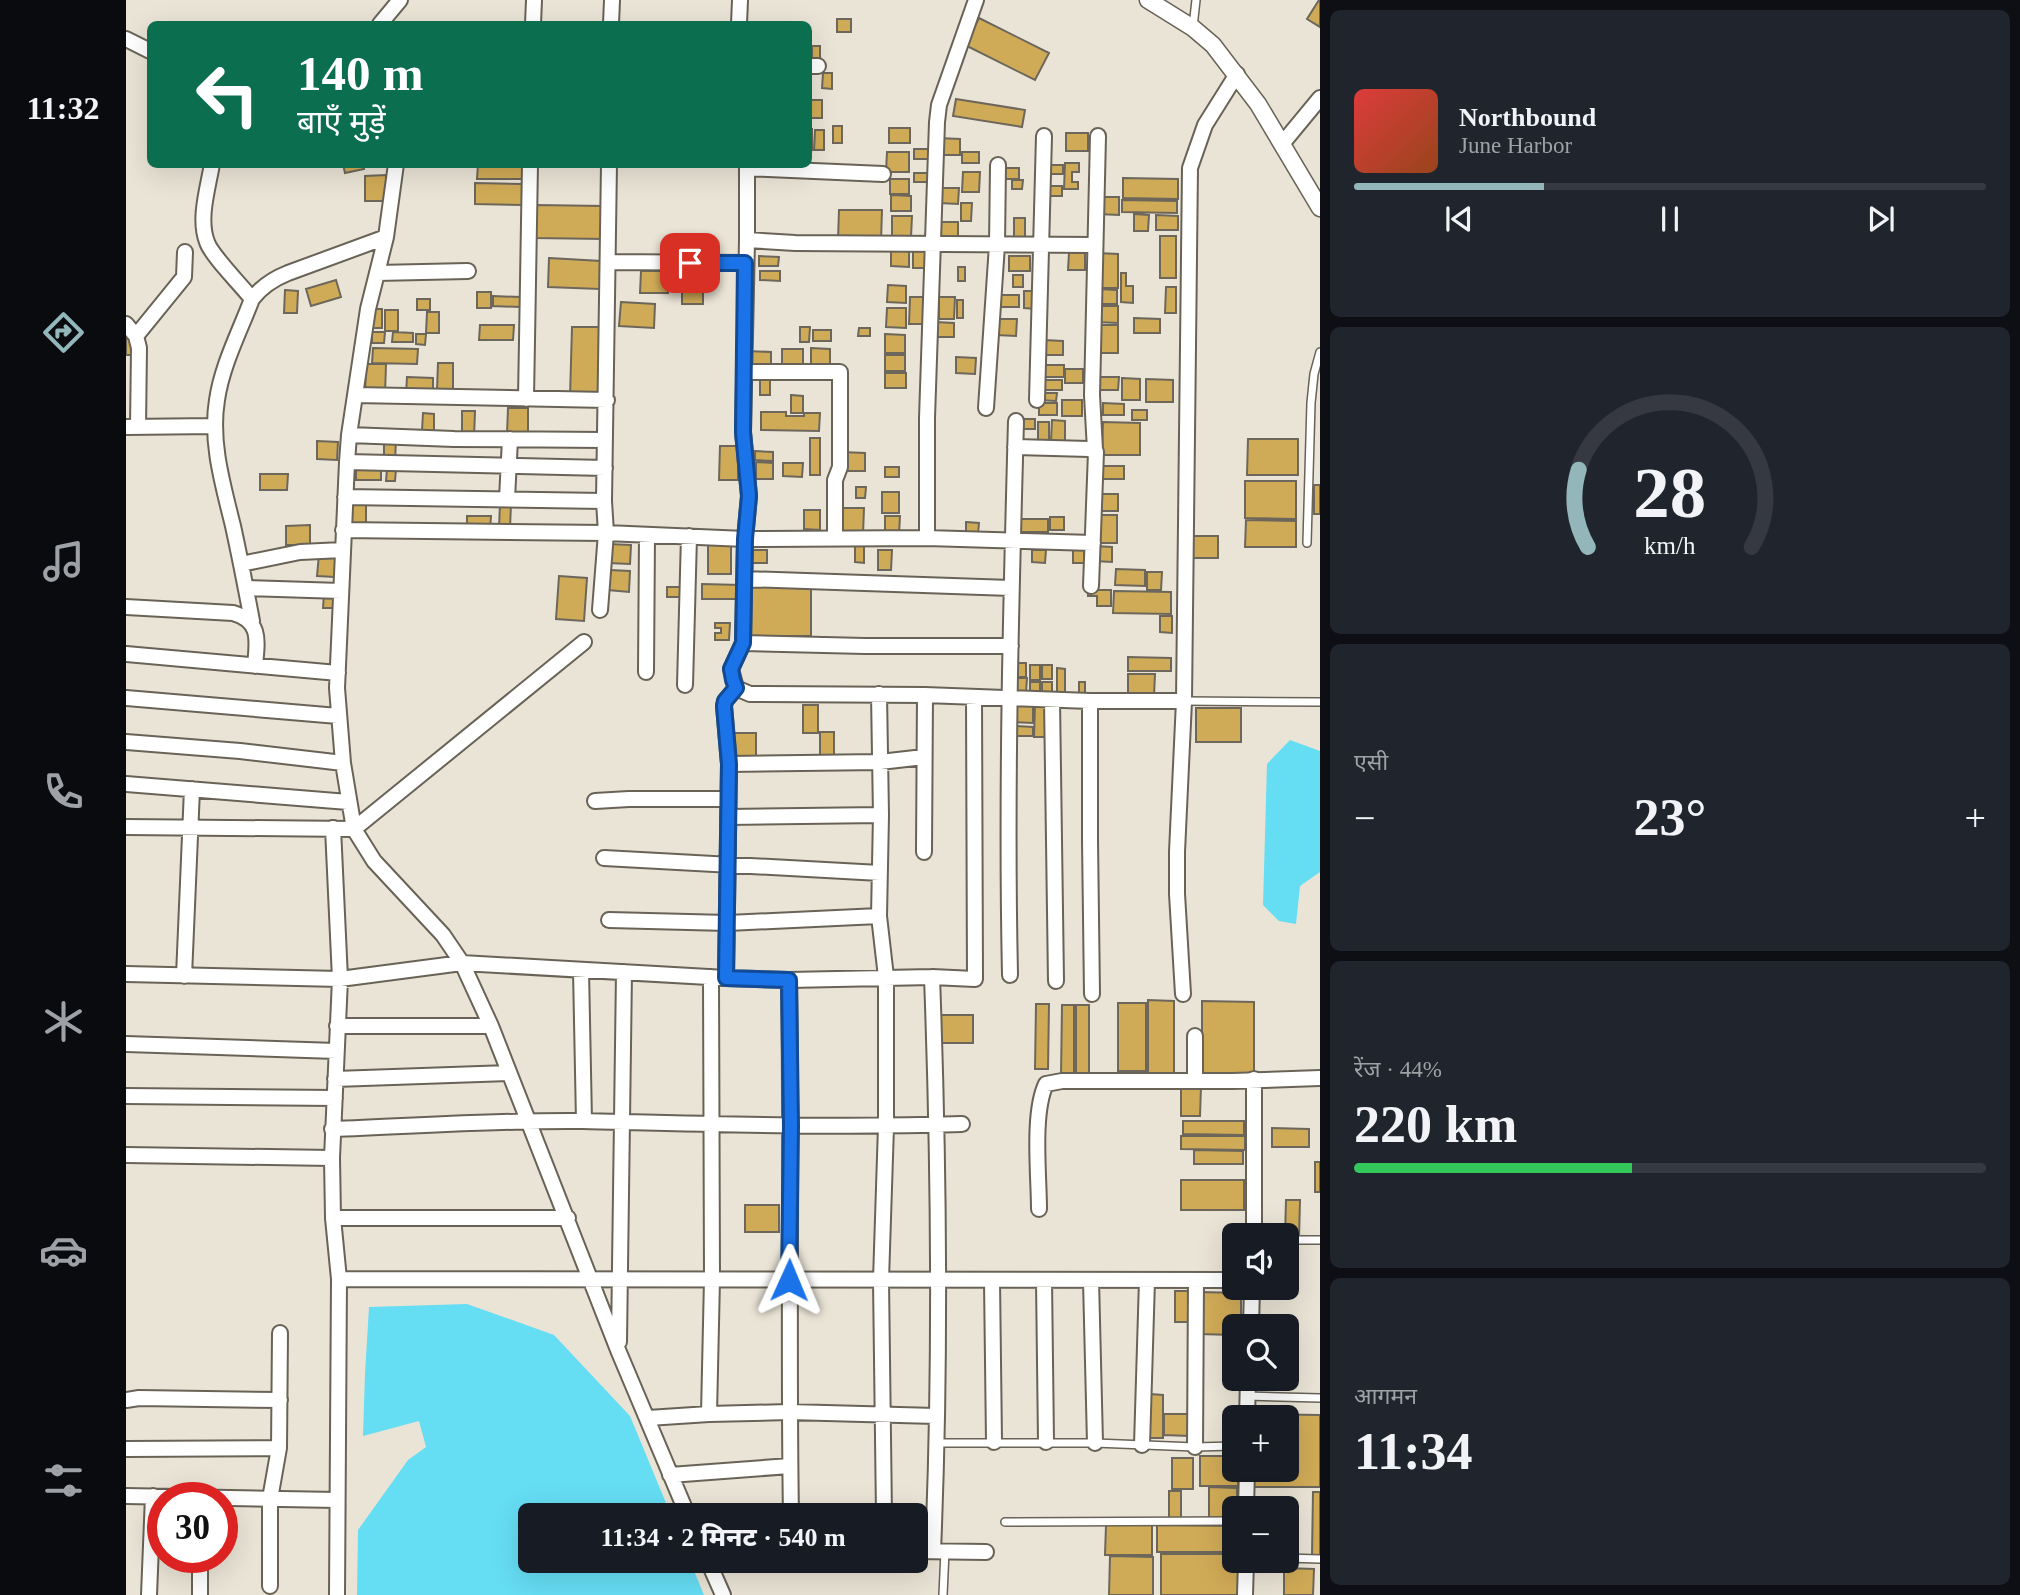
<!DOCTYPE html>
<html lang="hi">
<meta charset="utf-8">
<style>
:root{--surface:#171b24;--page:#20242c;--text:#f1f3f6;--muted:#9ea1a6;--line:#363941;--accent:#92b6ba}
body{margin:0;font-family:"Times New Roman","Noto Sans Devanagari",serif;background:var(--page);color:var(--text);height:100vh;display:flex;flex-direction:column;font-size:26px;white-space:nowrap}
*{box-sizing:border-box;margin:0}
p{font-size:23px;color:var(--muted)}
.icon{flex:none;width:38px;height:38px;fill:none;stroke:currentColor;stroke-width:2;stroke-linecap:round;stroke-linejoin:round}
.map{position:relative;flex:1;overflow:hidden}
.panel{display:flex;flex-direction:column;gap:10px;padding:10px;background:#0d0f14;width:700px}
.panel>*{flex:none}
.hud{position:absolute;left:21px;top:21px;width:665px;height:147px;border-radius:10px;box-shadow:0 7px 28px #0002;background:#0b6e4f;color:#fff;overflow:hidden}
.fabs{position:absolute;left:1096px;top:1223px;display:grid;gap:14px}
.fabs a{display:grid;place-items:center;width:77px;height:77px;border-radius:10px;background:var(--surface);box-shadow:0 7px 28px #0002;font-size:35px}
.speed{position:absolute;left:21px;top:1482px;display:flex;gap:14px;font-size:35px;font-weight:700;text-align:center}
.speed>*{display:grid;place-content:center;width:91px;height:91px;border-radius:50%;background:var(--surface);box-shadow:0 7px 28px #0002;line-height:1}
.speed .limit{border:10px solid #d22;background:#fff;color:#111}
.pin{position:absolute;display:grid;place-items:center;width:60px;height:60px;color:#fff;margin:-30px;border-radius:14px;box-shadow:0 4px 10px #0006}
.me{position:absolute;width:77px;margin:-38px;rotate:1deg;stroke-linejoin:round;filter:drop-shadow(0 0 5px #0008)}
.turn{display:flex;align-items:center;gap:24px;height:147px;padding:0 35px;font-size:32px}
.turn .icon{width:91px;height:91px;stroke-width:2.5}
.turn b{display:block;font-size:49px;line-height:60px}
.big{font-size:52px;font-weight:800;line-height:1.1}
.panel .tile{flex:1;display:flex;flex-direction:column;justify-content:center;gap:10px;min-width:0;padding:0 24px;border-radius:10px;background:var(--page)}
.panel .dial{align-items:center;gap:0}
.dial svg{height:182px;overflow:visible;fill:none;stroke:var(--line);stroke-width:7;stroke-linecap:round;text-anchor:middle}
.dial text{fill:var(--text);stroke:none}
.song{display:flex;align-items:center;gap:21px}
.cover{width:84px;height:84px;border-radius:10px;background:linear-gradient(135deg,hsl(0 70% 55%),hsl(20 70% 35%))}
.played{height:7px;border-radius:4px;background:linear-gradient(90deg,var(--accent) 30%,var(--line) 30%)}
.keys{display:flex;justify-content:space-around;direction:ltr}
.heat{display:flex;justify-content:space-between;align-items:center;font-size:38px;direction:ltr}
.charge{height:10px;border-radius:5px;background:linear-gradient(90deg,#34c759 44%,var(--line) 0)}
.trip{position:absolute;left:392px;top:1503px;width:410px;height:70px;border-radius:10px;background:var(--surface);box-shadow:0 7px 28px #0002;font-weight:800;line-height:70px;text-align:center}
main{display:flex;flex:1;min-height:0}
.dock{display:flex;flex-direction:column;width:126px;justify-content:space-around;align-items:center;background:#090b0e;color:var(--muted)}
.dock .icon{width:49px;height:49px}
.dock .on{color:var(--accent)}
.dock b{font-size:32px;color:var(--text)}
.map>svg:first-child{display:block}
.water{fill:#65ddf3}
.building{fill:#d0ab57;stroke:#6d675b;stroke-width:2}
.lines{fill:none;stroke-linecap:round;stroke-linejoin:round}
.service-casing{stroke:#686356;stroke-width:10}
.minor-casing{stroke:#686356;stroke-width:18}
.tertiary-casing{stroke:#686356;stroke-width:19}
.service{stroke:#fff;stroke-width:7}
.minor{stroke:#fff;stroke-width:14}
.tertiary{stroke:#fff;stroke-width:16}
.route-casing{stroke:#114b97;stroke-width:18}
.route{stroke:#1a73e8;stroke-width:12}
</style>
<main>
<nav class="dock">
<b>11:32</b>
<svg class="icon on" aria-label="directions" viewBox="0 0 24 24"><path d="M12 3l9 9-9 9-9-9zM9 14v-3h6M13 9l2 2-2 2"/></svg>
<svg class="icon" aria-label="music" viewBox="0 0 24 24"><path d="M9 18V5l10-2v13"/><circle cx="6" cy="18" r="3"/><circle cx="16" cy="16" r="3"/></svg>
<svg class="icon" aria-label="phone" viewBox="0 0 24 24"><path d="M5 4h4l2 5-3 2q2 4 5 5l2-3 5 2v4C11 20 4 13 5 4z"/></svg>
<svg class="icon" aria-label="climate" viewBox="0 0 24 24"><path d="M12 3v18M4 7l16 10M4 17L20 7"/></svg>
<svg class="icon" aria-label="car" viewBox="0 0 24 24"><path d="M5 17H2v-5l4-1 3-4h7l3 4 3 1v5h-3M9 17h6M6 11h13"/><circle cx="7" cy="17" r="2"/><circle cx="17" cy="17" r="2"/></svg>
<svg class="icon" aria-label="filters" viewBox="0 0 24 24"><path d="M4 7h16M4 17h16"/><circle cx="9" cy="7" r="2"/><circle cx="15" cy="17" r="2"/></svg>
</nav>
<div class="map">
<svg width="1194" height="1595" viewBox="0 0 1194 1595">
<rect width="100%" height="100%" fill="#eae4d6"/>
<path class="water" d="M1164 740 1194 751V872L1174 886 1170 924 1153 921 1137 905 1141 764Z
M341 1304 428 1335 504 1416 545 1515 404 1516V1561H564L578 1595H231L232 1530 282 1460 300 1447 293 1421 237 1436 239 1374 243 1307Z"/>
<path class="building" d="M1193 0H1194V27L1181 19Z
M853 18 923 53 909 80 839 45Z
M711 19H725V32H711Z
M686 46H694V65H686Z
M697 73H706V89L696 88Z
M830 99 899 110 896 127 827 116Z
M682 100H696V118H682Z
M707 126H716V143H707Z
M763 128H784V143H763Z
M682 129H686V150H682Z
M689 130H698V150H688Z
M940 133H962V151H940Z
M812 138 834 139V155H812Z
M788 149H805V159H788Z
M761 152H783V172H760Z
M836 152H853V163H836Z
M939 163H953V172H946V182H952V189H938Z
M217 164H237L238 169 219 173Z
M352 164H398V179H351Z
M923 165H937V174H923Z
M873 168H893V179H873Z
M837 172H854L853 192H836Z
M788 173H807L806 182H788Z
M260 175V201H239V176Z
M997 178 1052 179V199L997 198Z
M764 179H783V194H764Z
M886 180H897L896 189H886Z
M349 183 396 184V205L349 204Z
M923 186H936V196H923Z
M814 188H833L832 204 814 203Z
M765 195 785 196V211H765Z
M972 197H993V215L972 214Z
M996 200 1051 201V213L996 212Z
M835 203H846L845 221H835Z
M409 205 478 206V239L408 238Z
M713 210H756L755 241 712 240Z
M1008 214 1023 215 1022 231H1008Z
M1030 215 1052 216V230H1030Z
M766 216H786L785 237H766Z
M888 218H899V239H888Z
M813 222H832V243H812Z
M1034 236H1050V278H1034Z
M765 249H783V267L765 266Z
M787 250H804V268H787Z
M943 253H959V270H942Z
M971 253 992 254V288H971Z
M633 256 653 257 652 266H633Z
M883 256H904V271H883Z
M423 258 475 261 474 289 422 287Z
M832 267H839V281H832Z
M556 270 577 271V304H556Z
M515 271H542V293H514Z
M634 271H654V281L634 280Z
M995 273H1000V286H1007V303L995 302Z
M887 275H897V287H887Z
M210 280 215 297 185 306 180 289Z
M762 285 780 286V303L761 302Z
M1040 287H1050V313H1039Z
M971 289 991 290V304H971Z
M159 290 172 291 171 313H158Z
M898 291H911L910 309 898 308Z
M351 292H365V308H351Z
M875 295H893V307H875Z
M367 296 394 297V307L367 306Z
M784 297H803V324H783Z
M813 297H829L828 319H813Z
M291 299H304V310H291Z
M831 300H837V318H831Z
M495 302 529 304 528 328 493 326Z
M970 306H992V323L970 322Z
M761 308H780V328L760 327Z
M245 309H256V328H244Z
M259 310H272V331H259Z
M301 312H313V333H300Z
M1008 318 1034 319V333H1008Z
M870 319H891L890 336 870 335Z
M809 322 828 323V337H809Z
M354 325H388L387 340H353Z
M968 325H992V353H968Z
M446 327H476L474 397H444Z
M674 327H684L683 342H674Z
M733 328H744V336H732Z
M687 330H705V341H687Z
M246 332H259L258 343H246Z
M267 332 287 333V342H266Z
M290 334H300L299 345 290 344Z
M759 334 779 335V353H759Z
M0 339H6L5 355H0Z
M918 340 937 341V355H918Z
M247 348 292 349 291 364 246 363Z
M685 348 704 349V370H685Z
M656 349H677V369H656Z
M621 351 645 352V371L621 370Z
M759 355H779V371H759Z
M830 357 850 358 849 374 830 373Z
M312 363H327V391L311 390Z
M240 364H260L259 395 239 394Z
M918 365H938V377H918Z
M939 369H957V383H939Z
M759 373H780V388H759Z
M281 377 307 378V395L280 394Z
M968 377H993L992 390H968Z
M996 378 1014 379V400H996Z
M634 379H644V395H634Z
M1020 379 1047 380V402H1020Z
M917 380H936V390H917Z
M913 393H931L930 401 913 400Z
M665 395 677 396V413H665Z
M936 400H956V416H936Z
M913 403H931V415H913Z
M977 403 998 404V415H977Z
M382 408H402V435L381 434Z
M1006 410H1021V420H1006Z
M336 411H349L348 438H336Z
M635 412H660V416H678V413H694L693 431 635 430Z
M297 413 308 414V431H296Z
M893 419H909V429H893Z
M926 420 939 421V441H925Z
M912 422H923V446H912Z
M977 422 1014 423V455H976Z
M684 438H694V475H684Z
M258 439 270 440 269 461H258Z
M1122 439H1172V475H1121Z
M191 441 212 442 211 460 191 459Z
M594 446H612V480H593Z
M629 451 647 452V461L629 460Z
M715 452 739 453V471H715Z
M630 462 647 463V479H630Z
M657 463H677L676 477 657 476Z
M977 466H998V479H977Z
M230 467 255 468V480H230Z
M759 467H773V477H759Z
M261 469H270L269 481H260Z
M134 474H162L161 490H134Z
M1119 481H1170V519L1119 518Z
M1188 485H1194V514H1188Z
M730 487H740L739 498H730Z
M756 492H773V513H756Z
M970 494H992V511H970Z
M221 503 240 504V526L221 525Z
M374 503H385L384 529H373Z
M712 508H738L737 535 712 534Z
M678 510H694V530L678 529Z
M972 515H991V543H971Z
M341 516H365L364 530H341Z
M759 516H774L773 535H759Z
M924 517H938V530H924Z
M889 519H922V532H889Z
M1120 520 1170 521V547H1119Z
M840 522 853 523 852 534 840 533Z
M184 525V545H160V526Z
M1067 536H1092V558H1067Z
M582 542H605V574H582Z
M483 544 505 545 504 564 482 563Z
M729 546H738V563L729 562Z
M968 546 986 547V562L968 561Z
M947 549H958V563H947Z
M624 550H641V563H624Z
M752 550H766L765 570H752Z
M906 550H920L919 563 906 562Z
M193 554 210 555 209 577 191 576Z
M990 569 1019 570V586L989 585Z
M483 570 504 571 503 592 482 590Z
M1021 572H1036L1035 590H1021Z
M433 576 461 578 458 621 430 619Z
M576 584 615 585V599H576Z
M620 586H685V636H620Z
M541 587H555V597H541Z
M962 590H985V606H971V596H962Z
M988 591 1045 592V614L987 613Z
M198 594H209L208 608H197Z
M1034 616H1046V633L1034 632Z
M589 623H604L603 640H589V633H595V628H589Z
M1002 657 1045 658V671H1002Z
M889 663H900V677H889Z
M904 665H914V680H904Z
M916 665H926V679H916Z
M931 668 939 669V694H931Z
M1002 674H1029L1028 696H1002Z
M889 678H901L900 693H889Z
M904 682H914V695H904Z
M916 682H926V694H916Z
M953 682H959V697H953Z
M886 703H907V723L886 722Z
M909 704H924V737H908Z
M677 705H692V733H677Z
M1070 708H1115V742H1070Z
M889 726 907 727V736H889Z
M694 732H708V760H694Z
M608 733H630V757H608Z
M1022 1000 1048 1001V1073H1022Z
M1076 1001 1128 1002V1073H1076Z
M992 1003H1020V1071H992Z
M910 1004H923L922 1069H909Z
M936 1005H948V1077H935Z
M950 1005H963V1076H950Z
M812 1015H847V1043H812Z
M1055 1086H1075L1074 1116H1055Z
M1057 1121H1118V1135L1057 1134Z
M1146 1128 1183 1129V1147H1146Z
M1055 1136H1119V1150L1055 1149Z
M1068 1150 1117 1151V1164H1068Z
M1189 1162H1194V1192H1189Z
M1055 1180H1118V1210H1055Z
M1160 1200H1174L1173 1239 1160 1238 1159 1236Z
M619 1205H653V1232H619Z
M1049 1291H1067V1322H1049Z
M1073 1292 1115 1293V1326H1108V1335L1072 1334Z
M1024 1394 1037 1395V1438H1024Z
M1038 1414H1063V1436L1038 1435Z
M1129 1414 1194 1415V1487H1128V1470H1160V1418H1129Z
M1074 1456H1108V1470H1112V1486H1074Z
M1046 1458H1067V1489H1046Z
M1083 1487 1111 1488V1508H1108V1519H1083Z
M1043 1491H1055V1518H1043Z
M1187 1492H1194V1555H1186Z
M980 1525H1026V1555H979Z
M1031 1525 1108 1526V1552H1031Z
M1035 1554H1108V1561H1113V1595H1035Z
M984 1556 1027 1557V1595H983Z
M1158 1568 1188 1569 1187 1595H1158Z"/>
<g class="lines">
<defs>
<path id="service" d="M1067 27 1070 0
M1181 543 1185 403 1188 374 1194 352
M1058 701 1194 702
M1160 1240H1194
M1121 1396 1194 1398
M812 1443H969L1069 1447 1108 1446
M879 1522 1108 1521
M1160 1558 1194 1559
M817 1595 819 1551"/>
<path id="minor" d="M254 24 274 0
M407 24 408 0
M485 24 486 0
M613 24 614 0
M0 39 24 51
M682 66H692
M1156 144 1194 98
M86 164C82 188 72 219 81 242 85 255 116 286 126 299
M270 164 260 237 242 309 223 435 221 462 211 688 217 763 228 829 248 861 317 935 336 963 365 1026 492 1350 562 1516
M621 164V240L617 432 623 496 619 539 617 643 605 669 610 688 624 694 799 695 964 701H1058
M621 168 757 174
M621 240 669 243 969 245
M482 262 619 263
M251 273 342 271
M0 324 10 336 13 348 12 427
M10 336 58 277 59 252
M618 372H714V467L709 480V538
M229 395 481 400
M400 399 404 164
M911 400 918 136
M860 408 871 245 872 165
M0 427 88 426
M223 435 328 439 479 440
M889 447 963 449 970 452 965 586
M969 450 966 395 972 136
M221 462 479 468
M219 497 478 501
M381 499 384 439
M217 530 480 533 619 539 801 538 967 543
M801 538V418L811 122 813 105 850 0
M115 564 174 552 217 550
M618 579 885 588
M120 588 215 591
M0 607 107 613C136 621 131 642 129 666
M474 610 480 533 478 501 483 164
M126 621C120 589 114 558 107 526 97 485 84 442 91 400 96 365 114 331 126 299 136 286 147 279 162 273L260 237
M617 643 739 646H885
M0 654 212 673
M520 672 521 535
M559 685 563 536
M753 694 755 815 753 916 760 977V1126L755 1280 758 1516
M0 698 212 716
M926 700 930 981
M964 701V840L966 994
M0 742 114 751 217 763
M603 764 754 762 798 757
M0 784 222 802
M469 801 503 799H602
M602 817 755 815
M0 827 228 829 458 642
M207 828 214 979 206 1158 207 1218 213 1279 211 1595
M798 852 799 695
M478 858 754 873
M483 920 602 923 753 916
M455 970 458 1121
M0 974 214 979 336 963 600 978 663 980 806 977 849 979 848 697
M884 975C880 790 885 605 890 421
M58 976 66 789
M806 977C813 1168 815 1360 807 1551
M600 978 603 764 598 706 599 701 610 688
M663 980C666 1158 662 1337 665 1516
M1057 994 1051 894V852L1058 701 1064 168 1079 125 1111 74
M211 1026H365
M0 1044 210 1051
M209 1079 383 1073
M1069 1081V1036
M0 1096 209 1098
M206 1129C290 1126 373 1120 457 1121 583 1124 709 1128 836 1124
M0 1155 206 1158
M913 1209C913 1176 906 1113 920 1084L936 1081H1106L1194 1078
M207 1218H442
M1128 1236V1079
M213 1279 1108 1280
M866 1280 868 1442
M918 1280 920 1442
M965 1280 969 1443
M1125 1326 1126 1288
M493 1342 498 972
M0 1400 13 1398 154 1400
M583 1414 586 1279 585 977
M522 1418 583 1414 663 1412 810 1416
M1121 1418 1122 1379
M1016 1445 1021 1280
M1069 1447 1070 1280
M0 1449 153 1448
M544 1475 664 1466
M0 1496 211 1500
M1120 1508 1121 1470
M789 1551 860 1552
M582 1561 597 1595
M144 1586V1499L153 1448 154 1333
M23 1595 27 1496
M74 1595V1558
M1119 1595 1120 1561"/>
<path id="tertiary" d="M1022 0 1067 28 1087 45 1132 104 1194 208"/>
</defs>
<use href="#service" class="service-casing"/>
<use href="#minor" class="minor-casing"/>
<use href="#tertiary" class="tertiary-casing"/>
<use href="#service" class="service"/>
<use href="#minor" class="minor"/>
<use href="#tertiary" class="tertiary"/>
</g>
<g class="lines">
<defs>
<path id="route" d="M564 263H619L617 432 623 496 619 539 617 643 605 669 607 680 610 688 599 701 598 706 603 764 600 978 663 980 665 1126 663 1280"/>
</defs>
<use href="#route" class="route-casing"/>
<use href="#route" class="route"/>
</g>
</svg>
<div class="fabs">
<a><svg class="icon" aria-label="sound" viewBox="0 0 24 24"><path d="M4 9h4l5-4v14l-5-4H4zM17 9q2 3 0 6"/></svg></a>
<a><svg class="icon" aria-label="search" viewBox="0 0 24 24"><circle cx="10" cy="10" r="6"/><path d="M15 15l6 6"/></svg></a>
<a>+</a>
<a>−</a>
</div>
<div class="speed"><div class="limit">30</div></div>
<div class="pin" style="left:564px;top:263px;background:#d93025"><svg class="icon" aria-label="arrive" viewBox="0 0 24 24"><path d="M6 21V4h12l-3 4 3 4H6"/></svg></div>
<svg class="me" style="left:663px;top:1280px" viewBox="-20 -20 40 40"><path d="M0-17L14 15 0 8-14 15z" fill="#1a73e8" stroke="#fff" stroke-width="4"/></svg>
<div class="trip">11:34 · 2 मिनट · 540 m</div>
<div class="hud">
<div class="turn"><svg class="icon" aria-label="left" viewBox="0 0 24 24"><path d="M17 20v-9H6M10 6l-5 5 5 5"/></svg><div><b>140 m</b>बाएँ मुड़ें</div></div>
</div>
</div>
<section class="panel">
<div class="tile">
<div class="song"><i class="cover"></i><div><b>Northbound</b><p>June Harbor</p></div></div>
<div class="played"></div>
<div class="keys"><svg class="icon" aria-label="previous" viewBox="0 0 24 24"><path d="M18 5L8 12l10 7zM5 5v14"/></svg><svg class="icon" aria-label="pause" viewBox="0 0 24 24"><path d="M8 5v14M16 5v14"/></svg><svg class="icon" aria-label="next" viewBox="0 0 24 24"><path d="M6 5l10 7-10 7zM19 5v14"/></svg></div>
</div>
<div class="tile dial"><svg viewBox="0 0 100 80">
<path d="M14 69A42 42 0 1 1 86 69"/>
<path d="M14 69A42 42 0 0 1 10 35" stroke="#92b6ba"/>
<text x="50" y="56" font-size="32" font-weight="700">28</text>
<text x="50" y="72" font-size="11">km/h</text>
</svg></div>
<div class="tile"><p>एसी</p>
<div class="heat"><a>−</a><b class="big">23°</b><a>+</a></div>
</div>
<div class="tile"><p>रेंज · 44%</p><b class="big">220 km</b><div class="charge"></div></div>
<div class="tile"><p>आगमन</p><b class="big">11:34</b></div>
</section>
</main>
